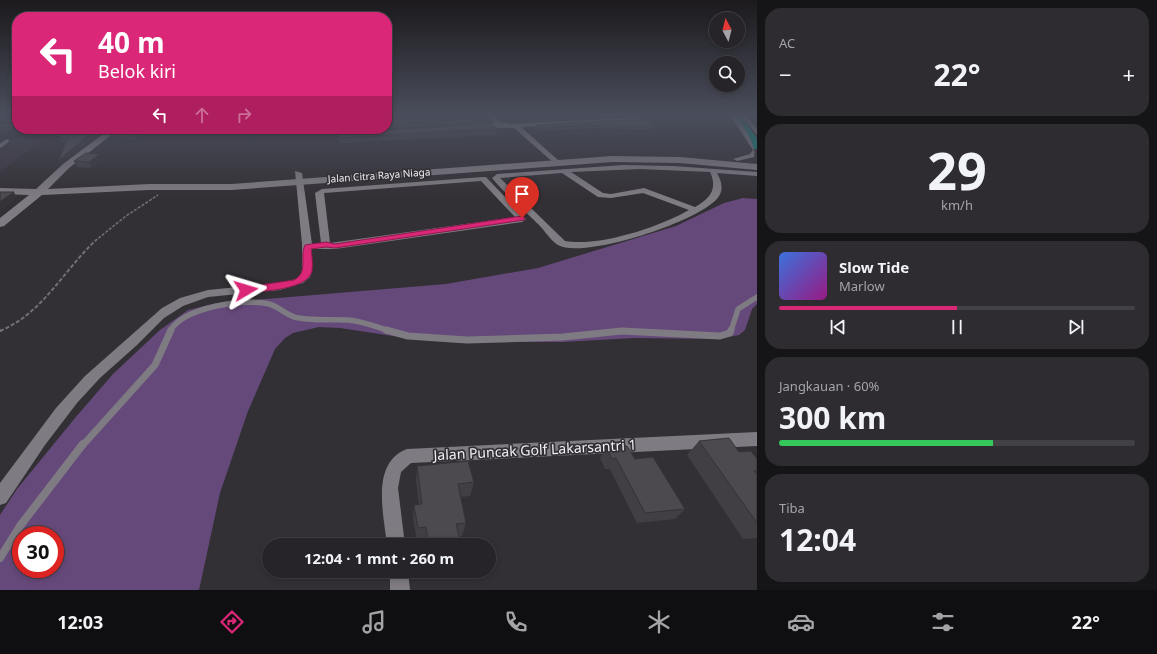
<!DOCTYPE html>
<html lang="id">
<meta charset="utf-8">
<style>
:root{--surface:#262428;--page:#2e2c30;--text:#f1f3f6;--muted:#a4a4a8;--line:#424145;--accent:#db2777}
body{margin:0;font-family:"Noto Sans",sans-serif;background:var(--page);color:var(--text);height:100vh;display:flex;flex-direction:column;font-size:15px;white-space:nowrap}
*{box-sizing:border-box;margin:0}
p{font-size:13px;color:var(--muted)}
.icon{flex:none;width:22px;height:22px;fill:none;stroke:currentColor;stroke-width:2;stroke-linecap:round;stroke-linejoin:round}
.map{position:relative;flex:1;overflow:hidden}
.side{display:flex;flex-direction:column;gap:8px;padding:8px;background:#151416;width:400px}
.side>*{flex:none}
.top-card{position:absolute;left:12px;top:12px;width:380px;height:122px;border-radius:16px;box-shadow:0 2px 6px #0003,0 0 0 1px var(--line);background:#db2777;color:#fff;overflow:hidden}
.needle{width:26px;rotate:353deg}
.buttons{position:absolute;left:709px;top:12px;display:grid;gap:8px}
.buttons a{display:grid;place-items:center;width:36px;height:36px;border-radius:50%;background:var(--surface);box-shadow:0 2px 6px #0003,0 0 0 1px var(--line);font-size:20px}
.speed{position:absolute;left:12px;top:526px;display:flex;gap:8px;font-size:20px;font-weight:700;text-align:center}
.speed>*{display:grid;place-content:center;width:52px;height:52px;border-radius:50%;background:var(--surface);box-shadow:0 2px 6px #0003,0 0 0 1px var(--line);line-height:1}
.speed .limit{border:6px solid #d22;background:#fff;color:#111}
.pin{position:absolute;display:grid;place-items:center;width:34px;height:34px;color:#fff;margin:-41px -17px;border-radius:50% 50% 50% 0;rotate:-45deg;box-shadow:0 0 4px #0007}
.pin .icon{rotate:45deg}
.me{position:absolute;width:44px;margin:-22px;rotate:83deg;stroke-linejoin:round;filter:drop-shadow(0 0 3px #0008)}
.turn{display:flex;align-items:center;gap:14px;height:84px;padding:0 20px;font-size:18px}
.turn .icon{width:52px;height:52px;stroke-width:2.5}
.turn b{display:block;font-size:28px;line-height:34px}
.lanes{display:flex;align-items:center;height:38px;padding:0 20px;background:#0003;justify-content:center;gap:20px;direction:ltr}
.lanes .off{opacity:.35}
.big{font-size:30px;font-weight:700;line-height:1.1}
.side .tile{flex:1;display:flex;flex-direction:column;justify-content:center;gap:6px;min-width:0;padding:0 14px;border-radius:16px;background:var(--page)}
.side .dial{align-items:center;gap:0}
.dial b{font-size:52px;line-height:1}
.song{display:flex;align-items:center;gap:12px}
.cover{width:48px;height:48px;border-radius:6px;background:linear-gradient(135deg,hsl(220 70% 55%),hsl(310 70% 35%))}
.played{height:4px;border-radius:2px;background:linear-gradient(90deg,var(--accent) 50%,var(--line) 50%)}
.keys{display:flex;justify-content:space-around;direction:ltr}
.heat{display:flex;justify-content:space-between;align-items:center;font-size:22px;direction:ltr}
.charge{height:6px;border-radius:3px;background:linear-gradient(90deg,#34c759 60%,var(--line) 0)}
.trip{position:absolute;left:262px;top:538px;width:234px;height:40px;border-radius:20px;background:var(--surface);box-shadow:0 2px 6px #0003,0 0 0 1px var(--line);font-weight:700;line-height:40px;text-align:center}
.tabs{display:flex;height:64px;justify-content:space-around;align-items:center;background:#0f0e10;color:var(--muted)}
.tabs .icon{width:28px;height:28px}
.tabs .active{color:var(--accent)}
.tabs b{font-size:18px;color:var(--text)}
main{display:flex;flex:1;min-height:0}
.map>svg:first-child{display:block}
.built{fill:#3c3641}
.green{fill:#65497a;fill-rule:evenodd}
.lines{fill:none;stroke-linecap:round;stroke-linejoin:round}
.river{fill:#008a7e;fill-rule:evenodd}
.path-far2{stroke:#737075;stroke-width:1.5;stroke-dasharray:3 1.5;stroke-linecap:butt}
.path-far1{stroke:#737075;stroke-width:2;stroke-dasharray:4 2;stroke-linecap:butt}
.path{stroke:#737075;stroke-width:2.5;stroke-dasharray:5 2.5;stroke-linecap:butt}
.service-far3{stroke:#7f7b82;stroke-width:3.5}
.service-far2{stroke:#7f7b82;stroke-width:5.5}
.service-far1{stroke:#7f7b82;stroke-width:7}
.service{stroke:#7f7b82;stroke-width:8}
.minor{fill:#7f7b82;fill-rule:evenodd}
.tertiary{fill:#7f7b82;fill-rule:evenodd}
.wall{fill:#413f44}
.shaded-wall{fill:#353337}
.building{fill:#4c494f;stroke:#353337}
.route{fill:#db2777;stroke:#8e194d}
.labels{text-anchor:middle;stroke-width:3.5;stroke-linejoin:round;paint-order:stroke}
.far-street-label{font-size:10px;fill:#f1eff3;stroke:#333035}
.near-street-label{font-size:14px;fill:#f1eff3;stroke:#333035}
</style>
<main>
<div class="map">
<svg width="757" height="590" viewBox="0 0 757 590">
<rect width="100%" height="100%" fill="#333035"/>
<path class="built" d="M45 138 0 172V139Z"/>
<path class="green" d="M743 198 757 199V304L752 309 745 330 739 335 717 339 634 338 562 342H479L413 339 340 328 319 327 293 333 285 338 275 349 248 411 220 493 199 590H0V515L17 489 75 418 113 374 160 330 188 310 218 303 446 284 538 268 676 226 724 203ZM21 535H55V569H21Z"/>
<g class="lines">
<path class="river" d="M730 115H740L757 138V149L753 148Z"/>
<path class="path-far2" d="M95 241 126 216 158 195"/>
<path class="path-far1" d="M0 331C43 313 63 271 96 240"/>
<path class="path" d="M0 331 2 330"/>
<path class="service-far3" d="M743 115 757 116
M0 146 7 141"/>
<path class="service-far2" d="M170 331C184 307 244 298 269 304 280 307 288 317 299 318 316 321 332 319 348 320 362 321 377 327 390 331
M731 331 738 309 757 297"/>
<path class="service-far1" d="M386 330 408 336 467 340 563 337 622 331 720 336 730 333 731 330
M83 445 155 365 171 330"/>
<path class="service" d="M0 558 20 526 83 444"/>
<path class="minor" d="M486 115H493L500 122 511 124 642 117 645 119 642 121 521 127 558 160V164H555L514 128 476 127V125L478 124 495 123Z
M730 115H736C743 126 757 145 754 157L737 161 733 159 750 154 753 150Z
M740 115H746L757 129V135Z
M623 165 673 166 757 172V176L717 173C721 180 724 189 719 196 705 220 583 260 558 245 551 241 545 231 539 225 524 210 506 195 492 178L497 174ZM640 169 710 172C718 189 710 199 695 207L644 188 611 194 603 193 571 172ZM562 173 598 197 611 198 643 193 689 210C659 227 600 247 565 241L500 178Z
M295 171 302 173 312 244 321 243 315 193 322 189 483 177H486L526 219 522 222 335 249H312V270L310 277 303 283 280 290 208 297 183 306 164 318 137 345 100 378 77 403 45 445 6 503 0 505V483L56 408 85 376 162 308 180 298 208 290 280 283 296 279 300 276 302 270V244ZM481 181 515 217 330 243 324 193Z
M757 432V446L411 463 401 472 398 488 405 545H387C384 515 370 463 407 449Z
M390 571H408L410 590H390Z"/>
<path class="tertiary" d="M110 129H119L69 168 48 189 149 184H231L612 156 680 157 757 164V170L680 163 612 162 231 190H149L42 195 4 226 0 227V218L29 195 0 194V188L36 189 63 164Z"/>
</g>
<path class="wall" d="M0 115H17V129H107L98 136 92 137 59 165 66 142H61L58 136 59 135H39L38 133H24L23 131 0 132V125L17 124 16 122H0Z
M387 115 486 118 485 123 387 129Z
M523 115H637V116L529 122Z
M675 115H719L718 118Z
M645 119 653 127 651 130 598 128 539 131 536 128 537 125Z
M115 129H154L136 140 111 137 110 133Z
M336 129H385L336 132Z
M497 130 496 135 475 136 340 143 338 138V133Z
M102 160 91 168 77 167 74 161Z
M699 441 739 452 757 459V538L743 539 687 455Z
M606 447 635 459 685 509 675 519 637 523 610 469H605L600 458Z
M417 466 474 482 470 496 461 497 466 523 462 536 459 537 461 545H425L424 541H417L413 518 414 505 419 504 416 480Z"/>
<path class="shaded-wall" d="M102 129H107L98 136 92 137 59 165 58 161 90 134Z
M147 129H154L136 140 135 136Z
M100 154 102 160 91 168 89 162Z
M14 192 17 198 0 211V202Z"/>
<path class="building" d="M0 115H17V127L0 128V125L17 124 15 118 0 119Z
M387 115H483L486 118 387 124Z
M645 119 653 127 599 125 540 127 537 125Z
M491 123 497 130H475L339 138 338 133Z
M22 129H102L97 132 90 134 58 161 68 138H59L62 136H58L63 132 37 131 40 129Z
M115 129H147L135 136 110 133Z
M86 153 100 154 89 162 74 161Z
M0 192H14L0 202Z
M729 438 739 452 751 451 757 459V471H754L757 475V523L699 441Z
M627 446 635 459 653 457 685 509 645 513 616 458 612 459 606 447Z
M468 461 474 482 458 484 466 523 456 524 461 545H429L426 527 418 528 414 505 422 504 417 466Z"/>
<linearGradient id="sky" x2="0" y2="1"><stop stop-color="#1c1a1d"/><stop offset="0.58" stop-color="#4a4e5c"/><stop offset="1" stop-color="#4a4e5c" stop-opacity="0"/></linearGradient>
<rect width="757" height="198" fill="url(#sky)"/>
<path class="route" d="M522 216 525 218 524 220 335 248 326 247 311 249C312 255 313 264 312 271 308 290 262 291 246 293L241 290 246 287 294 280C309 272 299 258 305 245L326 242 335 244Z"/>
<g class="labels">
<g class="far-street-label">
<text transform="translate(379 175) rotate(-4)" y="4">Jalan Citra Raya Niaga</text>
</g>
<g class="near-street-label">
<text transform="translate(535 450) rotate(-3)" y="5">Jalan Puncak Golf Lakarsantri 1</text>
</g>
</g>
</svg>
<div class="buttons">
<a><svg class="needle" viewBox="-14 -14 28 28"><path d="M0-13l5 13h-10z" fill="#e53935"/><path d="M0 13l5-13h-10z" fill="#a4a4a8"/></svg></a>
<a><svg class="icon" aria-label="search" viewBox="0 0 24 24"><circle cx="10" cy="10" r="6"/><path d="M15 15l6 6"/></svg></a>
</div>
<div class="speed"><div class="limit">30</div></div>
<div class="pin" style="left:522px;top:218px;background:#d93025"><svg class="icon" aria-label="arrive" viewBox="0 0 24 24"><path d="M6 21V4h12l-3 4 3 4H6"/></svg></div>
<svg class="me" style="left:246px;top:290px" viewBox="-20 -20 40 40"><path d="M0-17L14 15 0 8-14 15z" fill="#db2777" stroke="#fff" stroke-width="4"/></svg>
<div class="trip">12:04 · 1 mnt · 260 m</div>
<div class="top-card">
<div class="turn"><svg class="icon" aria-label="left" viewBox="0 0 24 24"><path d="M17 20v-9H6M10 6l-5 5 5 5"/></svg><div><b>40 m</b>Belok kiri</div></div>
<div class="lanes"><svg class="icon" aria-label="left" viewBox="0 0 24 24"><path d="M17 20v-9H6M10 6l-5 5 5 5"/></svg><svg class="icon off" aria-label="ahead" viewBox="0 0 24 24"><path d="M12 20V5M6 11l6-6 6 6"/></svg><svg class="icon off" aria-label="right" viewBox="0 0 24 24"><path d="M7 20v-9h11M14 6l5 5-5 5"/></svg></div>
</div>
</div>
<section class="side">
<div class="tile"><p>AC</p>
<div class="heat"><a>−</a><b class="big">22°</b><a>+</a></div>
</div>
<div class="tile dial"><b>29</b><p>km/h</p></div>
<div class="tile">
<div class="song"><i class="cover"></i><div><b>Slow Tide</b><p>Marlow</p></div></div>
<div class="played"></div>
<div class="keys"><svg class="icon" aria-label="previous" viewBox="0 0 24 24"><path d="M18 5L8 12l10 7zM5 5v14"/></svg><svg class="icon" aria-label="pause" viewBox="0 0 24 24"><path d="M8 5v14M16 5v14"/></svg><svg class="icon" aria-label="next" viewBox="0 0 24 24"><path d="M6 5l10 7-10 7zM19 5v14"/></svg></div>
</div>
<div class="tile"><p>Jangkauan · 60%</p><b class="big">300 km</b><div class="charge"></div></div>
<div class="tile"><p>Tiba</p><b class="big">12:04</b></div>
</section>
</main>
<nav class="tabs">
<b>12:03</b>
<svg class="icon active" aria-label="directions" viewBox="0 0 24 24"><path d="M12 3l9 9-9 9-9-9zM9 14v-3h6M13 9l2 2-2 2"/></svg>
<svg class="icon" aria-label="music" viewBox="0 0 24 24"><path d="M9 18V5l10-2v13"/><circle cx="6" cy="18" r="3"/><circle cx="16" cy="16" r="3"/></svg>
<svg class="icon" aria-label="phone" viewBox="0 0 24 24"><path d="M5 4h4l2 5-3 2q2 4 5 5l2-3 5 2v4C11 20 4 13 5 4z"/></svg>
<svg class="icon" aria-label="climate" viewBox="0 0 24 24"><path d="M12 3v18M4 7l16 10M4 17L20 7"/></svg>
<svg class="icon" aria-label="car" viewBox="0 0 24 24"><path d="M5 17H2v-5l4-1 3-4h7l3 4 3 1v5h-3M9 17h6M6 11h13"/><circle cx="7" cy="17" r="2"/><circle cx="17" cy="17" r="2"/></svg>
<svg class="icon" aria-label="filters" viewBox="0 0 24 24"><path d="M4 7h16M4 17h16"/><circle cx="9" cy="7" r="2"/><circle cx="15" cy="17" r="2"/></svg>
<b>22°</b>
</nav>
